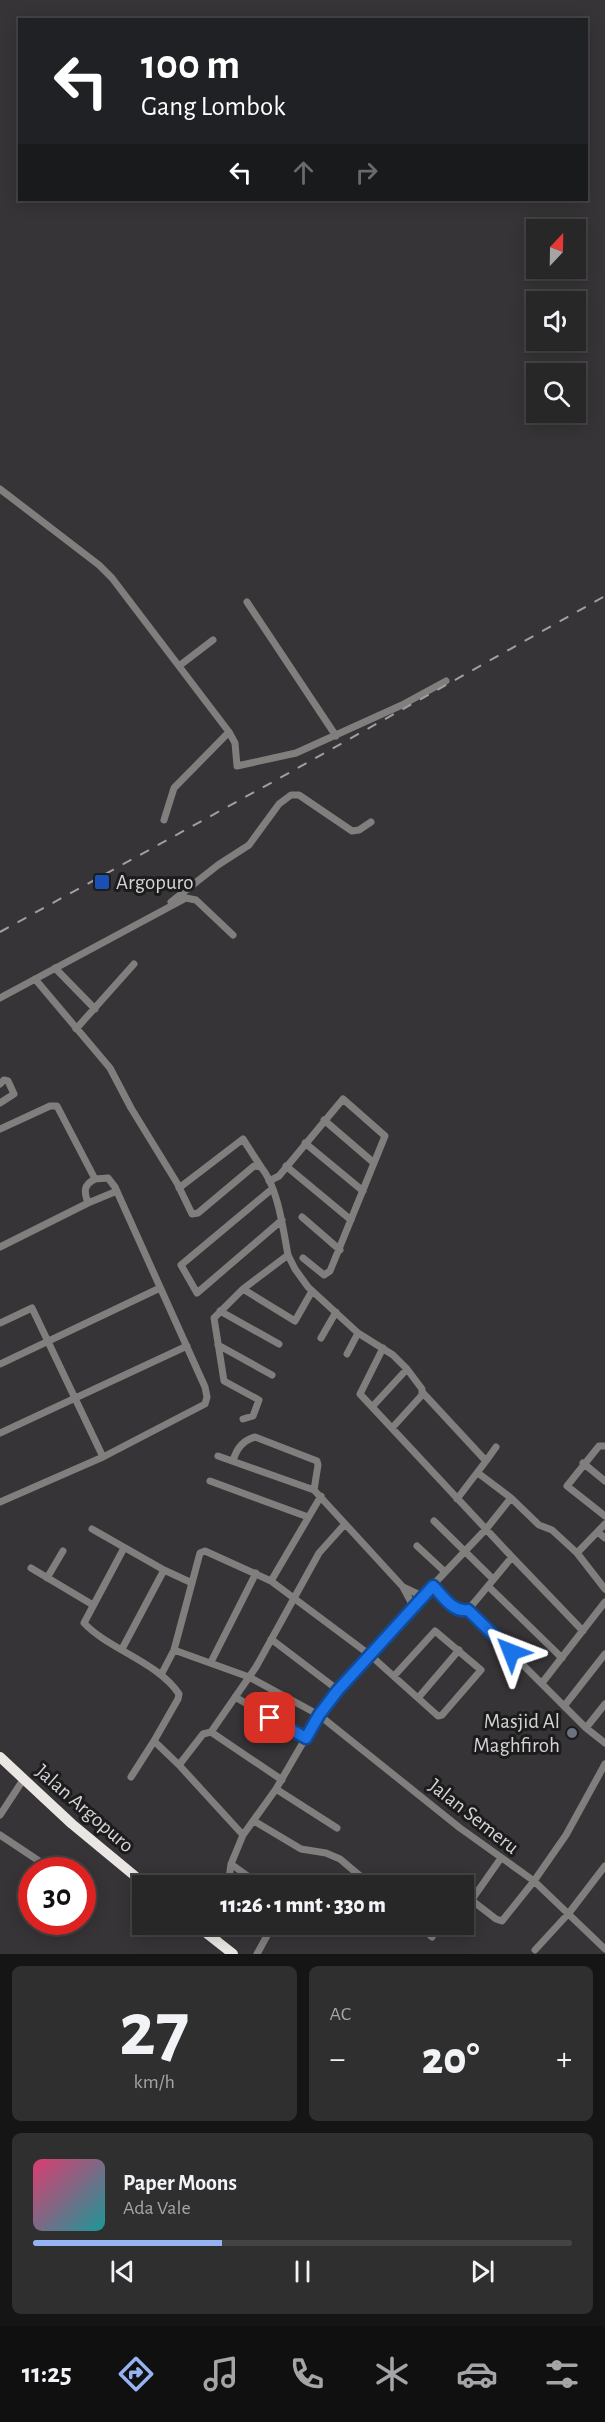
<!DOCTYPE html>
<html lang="id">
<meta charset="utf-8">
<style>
:root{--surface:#282728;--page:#302f30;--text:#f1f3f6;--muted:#a5a5a8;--line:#444445;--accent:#95b2f1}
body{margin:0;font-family:"Alegreya Sans",sans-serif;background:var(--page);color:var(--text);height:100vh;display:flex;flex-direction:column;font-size:22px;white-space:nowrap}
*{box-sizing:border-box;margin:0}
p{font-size:20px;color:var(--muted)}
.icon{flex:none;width:33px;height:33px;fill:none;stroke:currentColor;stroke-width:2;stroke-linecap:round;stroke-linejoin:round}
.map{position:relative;height:1954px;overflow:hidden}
.side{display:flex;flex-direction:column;gap:12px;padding:12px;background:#161516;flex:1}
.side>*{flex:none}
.banner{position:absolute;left:18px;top:18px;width:570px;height:183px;border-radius:0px;box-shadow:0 3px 15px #0003,0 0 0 2px var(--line);background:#202124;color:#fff;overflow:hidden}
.needle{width:39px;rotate:22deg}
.buttons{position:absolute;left:526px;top:219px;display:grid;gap:12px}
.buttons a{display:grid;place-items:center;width:60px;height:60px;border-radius:0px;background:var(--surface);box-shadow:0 3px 15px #0003,0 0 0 2px var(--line);font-size:30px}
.speed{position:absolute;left:18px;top:1857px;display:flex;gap:12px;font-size:30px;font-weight:700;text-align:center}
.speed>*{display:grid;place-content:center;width:78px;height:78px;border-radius:50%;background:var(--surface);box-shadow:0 3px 15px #0003,0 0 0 2px var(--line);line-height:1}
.speed .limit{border:9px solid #d22;background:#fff;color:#111}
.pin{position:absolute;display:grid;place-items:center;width:51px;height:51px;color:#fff;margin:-26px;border-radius:12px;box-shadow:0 3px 9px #0006}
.me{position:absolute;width:66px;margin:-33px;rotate:315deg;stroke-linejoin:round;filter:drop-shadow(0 0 4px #0008)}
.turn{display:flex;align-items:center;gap:21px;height:126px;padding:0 24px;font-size:27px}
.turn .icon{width:78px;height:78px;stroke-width:2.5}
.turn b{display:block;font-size:42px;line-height:51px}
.lanes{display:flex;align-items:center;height:57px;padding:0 24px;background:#0003;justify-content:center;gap:30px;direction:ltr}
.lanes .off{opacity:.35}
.big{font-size:45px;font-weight:800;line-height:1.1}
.side .tile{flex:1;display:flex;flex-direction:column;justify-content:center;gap:9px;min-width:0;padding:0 21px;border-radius:9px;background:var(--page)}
.side .dial{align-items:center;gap:0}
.dial b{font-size:78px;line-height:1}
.song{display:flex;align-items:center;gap:18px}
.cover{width:72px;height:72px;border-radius:9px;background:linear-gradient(135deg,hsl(340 70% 55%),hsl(180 70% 35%))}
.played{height:6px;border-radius:3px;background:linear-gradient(90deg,var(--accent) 35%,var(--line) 35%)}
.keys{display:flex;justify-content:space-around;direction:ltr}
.heat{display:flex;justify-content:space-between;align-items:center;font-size:33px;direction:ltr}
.side .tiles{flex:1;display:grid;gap:12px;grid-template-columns:1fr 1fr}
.tile:last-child{grid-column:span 2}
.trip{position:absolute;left:132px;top:1875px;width:342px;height:60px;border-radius:0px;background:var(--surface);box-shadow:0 3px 15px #0003,0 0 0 2px var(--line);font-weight:800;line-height:60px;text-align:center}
.tab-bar{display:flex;height:96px;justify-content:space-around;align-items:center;background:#101010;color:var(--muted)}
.tab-bar .icon{width:42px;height:42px}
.tab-bar .selected{color:var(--accent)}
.tab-bar b{font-size:27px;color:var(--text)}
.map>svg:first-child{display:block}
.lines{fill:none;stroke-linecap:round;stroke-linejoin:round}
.minor{stroke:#807f7e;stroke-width:7}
.highway{stroke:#e9e6e3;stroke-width:10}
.rail{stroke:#a19fa1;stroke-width:2;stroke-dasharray:10 10;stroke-linecap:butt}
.route-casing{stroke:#114b97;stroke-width:15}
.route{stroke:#1a73e8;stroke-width:10}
.transit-dot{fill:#1a4fb4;stroke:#1d1c1d;stroke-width:2}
.worship-dot{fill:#6b7280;stroke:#1d1c1d;stroke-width:2}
.labels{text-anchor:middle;stroke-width:6;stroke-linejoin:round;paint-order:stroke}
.poi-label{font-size:21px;fill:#d5d3d5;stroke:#1d1c1d;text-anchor:start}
.street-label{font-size:21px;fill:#d5d3d5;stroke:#1d1c1d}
</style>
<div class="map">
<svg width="605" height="1954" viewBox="0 0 605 1954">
<rect width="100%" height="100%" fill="#363436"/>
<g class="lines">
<path class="minor" d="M0 489 99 565 112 578 229 732 235 743 237 766 296 753 402 705 446 681
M247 602 336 736
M179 666 213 640
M164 820 174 788 229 732
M171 902 218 865 249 845 279 804 291 795H299L352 831 359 830 371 822
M55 968 95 1009
M35 979 110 1068 131 1108 177 1183 192 1214 198 1213 254 1166 261 1167C278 1187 283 1229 288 1255L243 1289 214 1318 224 1381 259 1400 253 1416 243 1419
M0 998 186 898 196 900 233 935
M76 1029 134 964
M0 1084 4 1080 8 1081 14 1094 0 1103
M324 1120 374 1163
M0 1129 50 1106H57L95 1179C83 1185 84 1192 88 1203
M305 1143 363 1191
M286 1166 351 1220
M269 1181 279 1176 343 1099 385 1136 330 1271 324 1275 303 1258
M179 1188 243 1139 261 1167
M272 1189 181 1265 197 1293 282 1220
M302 1217 340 1250
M0 1247 88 1203 117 1191
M288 1255 295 1269 308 1287 358 1333 393 1355 407 1369 422 1389V1395L392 1428
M243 1289 295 1321 312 1291
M220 1311 279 1344
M0 1323 32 1308 103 1457
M321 1338 336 1312
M218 1345 272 1375
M383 1348 360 1394 512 1557 488 1586
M347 1354 358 1333
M0 1364 160 1288
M423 1393 486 1461 457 1499
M372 1407 407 1369
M0 1433 187 1346
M605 1446H599L567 1486 605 1516
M218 1456 314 1490 403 1587 413 1606
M233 1461C236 1450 243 1440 255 1437L317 1461 318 1465 314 1490
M486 1461 496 1447
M583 1463 605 1481
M478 1473 511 1498 539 1525 552 1530 577 1553 605 1589
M210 1481 308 1517
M321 1496 271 1581 370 1655 438 1716 442 1715 481 1670 435 1631 394 1676
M0 1502 103 1457 205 1404 207 1397 205 1387 115 1187 108 1178 95 1179
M434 1521 493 1579
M92 1529 164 1570 192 1583
M598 1532 605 1538
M417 1546 445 1572
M124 1548 84 1623C108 1649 158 1662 179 1694L178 1699 154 1741 179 1765 243 1835
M577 1553 605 1524
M512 1557 583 1631
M31 1568 93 1605
M47 1578 63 1551
M433 1586C443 1596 453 1613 468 1610L586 1728 605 1743
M403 1587 422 1596
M468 1610 488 1586 562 1658
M271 1639 338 1690
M122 1649 164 1570
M174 1650 249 1677 319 1715 460 1828 534 1881 605 1949
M211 1662 256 1573
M161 1675 174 1650 200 1553 205 1551 271 1581
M542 1683 605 1602
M235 1697 306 1738
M418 1698 459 1650
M565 1705 605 1654
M586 1728 605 1704
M211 1732 256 1667 319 1553 345 1524
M179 1765 203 1734 211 1732 282 1780
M131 1777 154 1741
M276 1789 337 1828
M0 1815 23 1780
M254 1821 301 1849 326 1853 340 1859 372 1886
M0 1835 48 1867
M501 1858 473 1898 474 1902 496 1919 502 1921 534 1881 566 1835 605 1764
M231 1864 256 1882 257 1886
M228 1886 231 1864 243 1835 276 1789 319 1715 413 1606 487 1528 511 1498
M418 1924 432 1937
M216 1941 220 1924
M535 1950 569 1913 605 1866
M257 1954 269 1932"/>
<path class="highway" d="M0 1757 72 1824 147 1886
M195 1924 233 1954"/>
<path class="rail" d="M0 932 278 779 605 596"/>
</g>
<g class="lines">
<defs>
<path id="route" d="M270 1718 306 1738 319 1715 338 1690 433 1586C443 1596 453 1613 468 1610L511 1652"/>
</defs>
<use href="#route" class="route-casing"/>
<use href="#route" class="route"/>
</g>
<rect class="transit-dot" x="94" y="874" width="16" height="16" rx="3"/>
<circle class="worship-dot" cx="572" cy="1733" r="6"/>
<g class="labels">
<g class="poi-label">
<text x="116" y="889">Argopuro</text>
<text x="560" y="1728" text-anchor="end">Masjid Al<tspan x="560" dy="24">Maghfiroh</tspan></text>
</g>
<g class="street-label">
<text transform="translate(85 1808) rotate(41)" y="7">Jalan Argopuro</text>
<text transform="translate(474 1816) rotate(38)" y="7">Jalan Semeru</text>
</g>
</g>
</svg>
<div class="buttons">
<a><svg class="needle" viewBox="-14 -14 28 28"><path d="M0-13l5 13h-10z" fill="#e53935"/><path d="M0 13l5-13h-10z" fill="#a5a5a8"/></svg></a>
<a><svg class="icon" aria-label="sound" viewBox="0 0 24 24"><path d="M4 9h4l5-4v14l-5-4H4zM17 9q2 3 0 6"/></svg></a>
<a><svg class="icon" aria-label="search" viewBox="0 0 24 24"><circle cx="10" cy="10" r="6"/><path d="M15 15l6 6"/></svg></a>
</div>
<div class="speed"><div class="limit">30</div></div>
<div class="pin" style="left:270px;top:1718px;background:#d93025"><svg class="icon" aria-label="arrive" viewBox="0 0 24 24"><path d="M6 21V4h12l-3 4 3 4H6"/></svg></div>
<svg class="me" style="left:511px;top:1652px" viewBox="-20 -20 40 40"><path d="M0-17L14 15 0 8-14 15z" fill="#1a73e8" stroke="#fff" stroke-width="4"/></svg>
<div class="trip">11:26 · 1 mnt · 330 m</div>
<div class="banner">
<div class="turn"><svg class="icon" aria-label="left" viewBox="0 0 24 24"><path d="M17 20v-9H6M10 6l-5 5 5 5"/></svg><div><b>100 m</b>Gang Lombok</div></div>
<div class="lanes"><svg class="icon" aria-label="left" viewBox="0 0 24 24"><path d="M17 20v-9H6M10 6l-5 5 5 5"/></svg><svg class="icon off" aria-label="ahead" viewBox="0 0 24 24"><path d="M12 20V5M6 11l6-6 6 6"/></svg><svg class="icon off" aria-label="right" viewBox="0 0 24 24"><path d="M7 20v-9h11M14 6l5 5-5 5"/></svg></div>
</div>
</div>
<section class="side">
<div class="tiles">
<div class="tile dial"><b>27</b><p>km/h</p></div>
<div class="tile"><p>AC</p>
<div class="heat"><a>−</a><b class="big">20°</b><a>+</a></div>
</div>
<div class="tile">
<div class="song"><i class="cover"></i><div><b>Paper Moons</b><p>Ada Vale</p></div></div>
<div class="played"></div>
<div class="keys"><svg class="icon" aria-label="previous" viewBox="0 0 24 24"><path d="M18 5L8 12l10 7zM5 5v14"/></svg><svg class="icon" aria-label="pause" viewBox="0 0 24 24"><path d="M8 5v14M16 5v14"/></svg><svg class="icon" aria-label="next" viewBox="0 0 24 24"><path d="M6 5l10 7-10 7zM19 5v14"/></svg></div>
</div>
</div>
</section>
<nav class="tab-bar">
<b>11:25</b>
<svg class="icon selected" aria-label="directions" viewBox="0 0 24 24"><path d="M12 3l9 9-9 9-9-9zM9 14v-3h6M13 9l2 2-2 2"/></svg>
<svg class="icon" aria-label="music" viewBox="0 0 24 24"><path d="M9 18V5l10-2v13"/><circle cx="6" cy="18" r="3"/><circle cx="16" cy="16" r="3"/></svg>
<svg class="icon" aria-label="phone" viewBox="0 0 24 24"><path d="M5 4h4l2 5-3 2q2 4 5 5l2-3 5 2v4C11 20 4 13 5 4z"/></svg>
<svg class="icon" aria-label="climate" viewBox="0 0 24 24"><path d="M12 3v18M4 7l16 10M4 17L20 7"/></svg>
<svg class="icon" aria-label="car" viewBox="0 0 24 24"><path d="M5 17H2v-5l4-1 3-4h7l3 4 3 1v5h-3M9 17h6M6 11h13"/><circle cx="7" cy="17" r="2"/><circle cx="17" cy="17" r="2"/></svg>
<svg class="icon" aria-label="filters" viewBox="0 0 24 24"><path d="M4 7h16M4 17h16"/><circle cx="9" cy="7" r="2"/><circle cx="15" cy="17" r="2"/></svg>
</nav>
